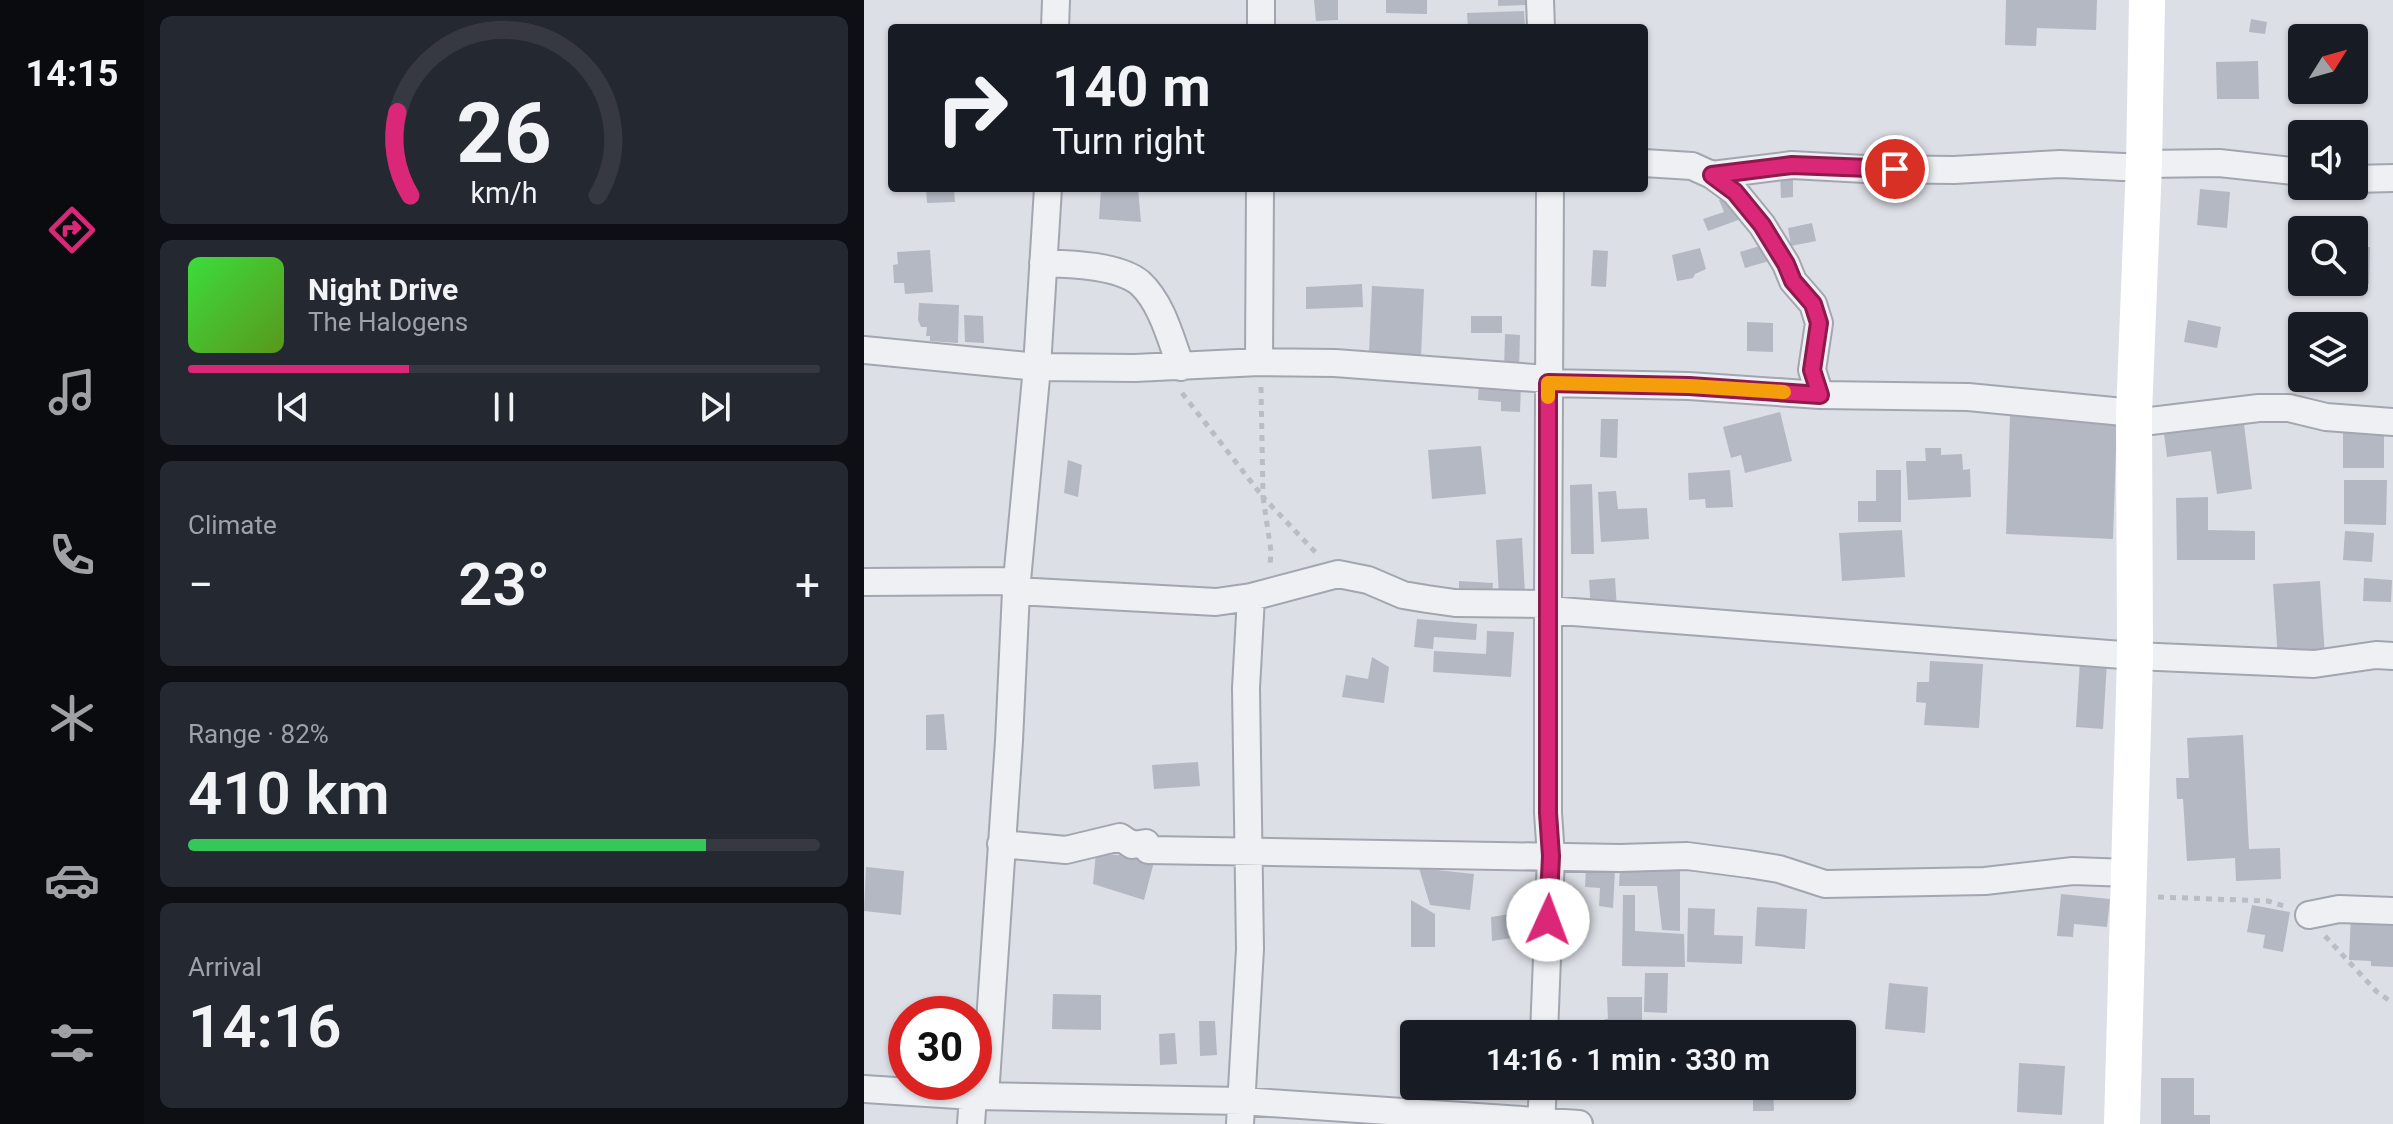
<!DOCTYPE html>
<meta charset="utf-8">
<style>
:root{--surface:#171b24;--page:#242831;--text:#f1f3f6;--muted:#9ea1a6;--line:#363941;--accent:#db2777}
body{margin:0;font-family:Roboto,sans-serif;background:var(--page);color:var(--text);height:100vh;display:flex;flex-direction:column;font-size:30px;white-space:nowrap}
*{box-sizing:border-box;margin:0}
p{font-size:26px;color:var(--muted)}
.icon{flex:none;width:44px;height:44px;fill:none;stroke:currentColor;stroke-width:2;stroke-linecap:round;stroke-linejoin:round}
.map{position:relative;flex:1;overflow:hidden}
.drawer{display:flex;flex-direction:column;gap:16px;padding:16px;background:#0d0f14;width:720px}
.drawer>*{flex:none}
.guide{position:absolute;left:24px;top:24px;width:760px;height:168px;border-radius:8px;box-shadow:0 2px 6px #0004;background:#171b24;color:var(--text);overflow:hidden}
.needle{width:52px;rotate:53deg}
.controls{position:absolute;left:1424px;top:24px;display:grid;gap:16px}
.controls a{display:grid;place-items:center;width:80px;height:80px;border-radius:8px;background:var(--surface);box-shadow:0 2px 6px #0004;font-size:40px}
.speed{position:absolute;left:24px;top:996px;display:flex;gap:16px;font-size:40px;font-weight:700;text-align:center}
.speed>*{display:grid;place-content:center;width:104px;height:104px;border-radius:50%;background:var(--surface);box-shadow:0 2px 6px #0004;line-height:1}
.speed .limit{border:12px solid #d22;background:#fff;color:#111}
.pin{position:absolute;display:grid;place-items:center;width:68px;height:68px;color:#fff;margin:-34px;border:4px solid #fff;border-radius:50%;box-shadow:0 2px 8px #0007}
.me{position:absolute;width:88px;margin:-44px;rotate:2deg;stroke-linejoin:round;filter:drop-shadow(0 0 6px #0008)}
.turn{display:flex;align-items:center;gap:28px;height:168px;padding:0 32px;font-size:36px}
.turn .icon{width:104px;height:104px;stroke-width:2.5}
.turn b{display:block;font-size:56px;line-height:68px}
.big{font-size:60px;font-weight:600;line-height:1.1}
.drawer .tile{flex:1;display:flex;flex-direction:column;justify-content:center;gap:12px;min-width:0;padding:0 28px;border-radius:12px;background:var(--page)}
.drawer .dial{align-items:center;gap:0}
.dial svg{height:208px;overflow:visible;fill:none;stroke:var(--line);stroke-width:7;stroke-linecap:round;text-anchor:middle}
.dial text{fill:var(--text);stroke:none}
.song{display:flex;align-items:center;gap:24px}
.cover{width:96px;height:96px;border-radius:12px;background:linear-gradient(135deg,hsl(120 70% 55%),hsl(90 70% 35%))}
.played{height:8px;border-radius:4px;background:linear-gradient(90deg,var(--accent) 35%,var(--line) 35%)}
.keys{display:flex;justify-content:space-around;direction:ltr}
.heat{display:flex;justify-content:space-between;align-items:center;font-size:44px;direction:ltr}
.charge{height:12px;border-radius:6px;background:linear-gradient(90deg,#34c759 82%,var(--line) 0)}
.trip{position:absolute;left:536px;top:1020px;width:456px;height:80px;border-radius:8px;background:var(--surface);box-shadow:0 2px 6px #0004;font-weight:600;line-height:80px;text-align:center}
main{display:flex;flex:1;min-height:0}
.tabs{display:flex;flex-direction:column;width:144px;justify-content:space-around;align-items:center;background:#090b0e;color:var(--muted)}
.tabs .icon{width:56px;height:56px}
.tabs .selected{color:var(--accent)}
.tabs b{font-size:36px;color:var(--text)}
.map>svg:first-child{display:block}
.building{fill:#b3b8c2}
.lines{fill:none;stroke-linecap:round;stroke-linejoin:round}
.street-casing{stroke:#a2a6b0;stroke-width:30}
.path{stroke:#babdc4;stroke-width:5;stroke-dasharray:6 6;stroke-linecap:butt}
.street{stroke:#eef0f4;stroke-width:26}
.secondary{stroke:#fff;stroke-width:36}
.route-casing{stroke:#8e194d;stroke-width:20}
.route{stroke:#db2777;stroke-width:14}
.slow{stroke:#f59e0b;stroke-width:14}
</style>
<main>
<nav class="tabs">
<b>14:15</b>
<svg class="icon selected" aria-label="directions" viewBox="0 0 24 24"><path d="M12 3l9 9-9 9-9-9zM9 14v-3h6M13 9l2 2-2 2"/></svg>
<svg class="icon" aria-label="music" viewBox="0 0 24 24"><path d="M9 18V5l10-2v13"/><circle cx="6" cy="18" r="3"/><circle cx="16" cy="16" r="3"/></svg>
<svg class="icon" aria-label="phone" viewBox="0 0 24 24"><path d="M5 4h4l2 5-3 2q2 4 5 5l2-3 5 2v4C11 20 4 13 5 4z"/></svg>
<svg class="icon" aria-label="climate" viewBox="0 0 24 24"><path d="M12 3v18M4 7l16 10M4 17L20 7"/></svg>
<svg class="icon" aria-label="car" viewBox="0 0 24 24"><path d="M5 17H2v-5l4-1 3-4h7l3 4 3 1v5h-3M9 17h6M6 11h13"/><circle cx="7" cy="17" r="2"/><circle cx="17" cy="17" r="2"/></svg>
<svg class="icon" aria-label="filters" viewBox="0 0 24 24"><path d="M4 7h16M4 17h16"/><circle cx="9" cy="7" r="2"/><circle cx="15" cy="17" r="2"/></svg>
</nav>
<section class="drawer">
<div class="tile dial"><svg viewBox="0 0 100 80">
<path d="M14 69A42 42 0 1 1 86 69"/>
<path d="M14 69A42 42 0 0 1 9 37" stroke="#db2777"/>
<text x="50" y="56" font-size="32" font-weight="700">26</text>
<text x="50" y="72" font-size="11">km/h</text>
</svg></div>
<div class="tile">
<div class="song"><i class="cover"></i><div><b>Night Drive</b><p>The Halogens</p></div></div>
<div class="played"></div>
<div class="keys"><svg class="icon" aria-label="previous" viewBox="0 0 24 24"><path d="M18 5L8 12l10 7zM5 5v14"/></svg><svg class="icon" aria-label="pause" viewBox="0 0 24 24"><path d="M8 5v14M16 5v14"/></svg><svg class="icon" aria-label="next" viewBox="0 0 24 24"><path d="M6 5l10 7-10 7zM19 5v14"/></svg></div>
</div>
<div class="tile"><p>Climate</p>
<div class="heat"><a>−</a><b class="big">23°</b><a>+</a></div>
</div>
<div class="tile"><p>Range · 82%</p><b class="big">410 km</b><div class="charge"></div></div>
<div class="tile"><p>Arrival</p><b class="big">14:16</b></div>
</section>
<div class="map">
<svg width="1529" height="1124" viewBox="0 0 1529 1124">
<rect width="100%" height="100%" fill="#dcdfe6"/>
<path class="building" d="M450 0H474V20L452 21Z
M522 0H563V14L522 13Z
M634 0H662L663 5 634 6Z
M1142 0H1233L1232 30 1173 28 1172 46 1141 45Z
M660 11 661 28H604L603 13Z
M1387 19 1403 22 1401 34 1385 32Z
M1394 61 1395 99H1353L1352 62Z
M916 173 929 177V197L917 198Z
M62 188H90L91 202 63 203Z
M237 188H274L277 222 235 219Z
M1336 189 1366 192 1363 228 1333 225Z
M869 195 877 219 844 231 839 219 860 212 855 200Z
M948 223 952 241 927 246 924 228Z
M899 245 905 261 881 268 876 252Z
M1490 247H1506L1505 284H1490Z
M836 248 842 269 831 274 829 278 813 281 808 255Z
M66 250 69 292 41 294 40 283H30L29 265 34 264 33 252Z
M729 250 744 251 742 287 727 286Z
M498 284 499 307 442 309V287Z
M508 286 560 289 557 356 505 353Z
M55 303 95 305 94 343 66 341V336H62L63 327H57L54 320Z
M100 315 119 316 120 343 101 342Z
M607 316H638V333H607Z
M1324 320 1357 327 1353 348 1320 342Z
M883 322 909 323V352L883 351Z
M641 334 656 335 655 372 640 371Z
M615 381 657 384 656 412 637 411V402L614 400Z
M916 412 928 461 881 473 877 455 867 458 859 427Z
M1146 416 1253 420 1249 539 1142 534Z
M737 419H754L753 458 736 457Z
M1380 424 1388 489 1353 494 1347 451 1303 457 1300 434Z
M1479 430H1520V468H1479Z
M617 446 622 494 568 499 564 450Z
M1061 448H1077V455L1098 454 1099 470 1106 469 1107 497 1044 500 1042 461H1062Z
M204 460 218 465 214 497 200 493Z
M866 470 869 507 842 508 841 499 825 500 824 473Z
M1012 470H1037V522H994V501H1012Z
M1480 480H1523L1522 525 1480 524Z
M728 484 730 554H707L706 485Z
M752 491 754 509 783 508 785 539 737 542 734 492Z
M1344 497V530L1391 531V560H1313L1312 498Z
M1038 530 1041 577 978 581 975 533Z
M1481 531 1510 533 1508 562 1479 560Z
M658 538 661 595 635 596 632 540Z
M751 578 753 609 727 610 725 580Z
M1500 578 1528 580 1527 602 1499 601Z
M595 581 629 583 628 596 595 594Z
M1456 581 1461 657 1414 660 1409 584Z
M553 619 613 624 612 640 570 637 569 649 550 647Z
M623 631 650 632 647 677 569 672 570 651 622 654Z
M508 657 525 667 520 703 478 697 482 675 504 679Z
M1216 660 1243 662 1239 729 1212 727Z
M1066 661 1119 664 1115 728 1060 725 1062 703 1052 702 1053 682H1065Z
M80 714 83 750H62V715Z
M1379 735 1385 849 1416 848 1417 879 1372 881 1371 858 1323 861 1319 799H1313L1312 778H1325L1323 738Z
M334 762 336 786 290 789 288 765Z
M232 853 291 858 280 900 229 884Z
M756 866 816 867V931L798 930 793 886H755Z
M2 867 40 871 37 915 0 911Z
M555 868 610 874 606 910 566 905Z
M722 868 751 870 749 908 735 906 736 888 721 887Z
M1197 894 1246 899 1243 927 1210 924 1209 937 1193 936Z
M759 895H771V931L820 934 821 967 758 966Z
M547 900 571 914V947H547Z
M1388 905 1426 912 1419 952 1399 948 1401 935 1383 932Z
M893 907 943 909 941 949 891 946Z
M824 908 851 909 850 935 879 936 878 964 823 962Z
M646 914 648 938 628 941 627 917Z
M1487 914 1529 916V967L1507 966V961L1485 960Z
M781 973H804L803 1013 780 1012Z
M1025 983 1064 987 1061 1033 1021 1029Z
M189 994 237 995V1030L188 1029Z
M743 997H778V1020H754L799 1026 798 1034H739L741 1019H744Z
M335 1021H351L353 1055 336 1056Z
M311 1033 313 1064 296 1065 295 1034Z
M1155 1063 1201 1066 1198 1115 1153 1112Z
M1297 1078H1330V1115H1346V1124H1297Z
M889 1086H909L910 1111H889Z"/>
<g class="lines">
<defs>
<path id="street" d="M676 0 677 28
M191 28 192 0
M397 28V0
M780 163 828 166 848 175 871 192 898 225 922 264 929 281 949 304 955 323 948 370 956 395
M1280 164 1355 163 1438 172
M848 175 928 165 1001 169 1090 170 1196 164 1280 168
M1490 179 1529 178
M179 263C206 264 254 265 276 283 298 303 307 340 317 367
M0 350 173 367 271 368 395 362 471 363 684 379
M395 362 396 188
M684 383 825 386 956 395 1104 397 1270 413
M1270 423 1395 408H1425L1462 417 1529 422
M0 582 153 581
M152 591 352 602 387 597 474 574 504 580 539 595 563 599 591 603 684 604
M684 610 1271 656 1450 664 1512 655 1529 656
M137 844 202 850 256 837 268 845 282 843 284 850 756 858 823 856 884 864 915 869 961 884 1121 881 1209 871 1265 873
M1445 915 1475 909 1529 911
M680 1034 687 856 684 813V604L686 188
M0 1089 109 1096 377 1101 715 1124
M121 1096 145 741 152 591 173 367 184 188
M107 1124 109 1096
M376 1124 386 949 382 688 387 597
M677 1124 679 1086"/>
</defs>
<use href="#street" class="street-casing"/>
<path class="path" d="M397 387 399 497 454 555
M318 393 399 497 407 551 406 566
M1294 897 1404 901 1423 907
M1461 936 1513 992 1529 1003"/>
<use href="#street" class="street"/>
<path class="secondary" d="M1258 1124 1271 656 1270 413 1280 164 1283 0"/>
</g>
<g class="lines">
<defs>
<path id="route" d="M684 920 687 856 684 813V383L825 386 956 395 948 370 955 323 949 304 929 281 922 264 898 225 871 192 848 175 928 165 1031 169"/>
</defs>
<use href="#route" class="route-casing"/>
<use href="#route" class="route"/>
<path class="slow" d="M684 397V383L825 386 920 392"/>
</g>
</svg>
<div class="controls">
<a><svg class="needle" viewBox="-14 -14 28 28"><path d="M0-13l5 13h-10z" fill="#e53935"/><path d="M0 13l5-13h-10z" fill="#9ea1a6"/></svg></a>
<a><svg class="icon" aria-label="sound" viewBox="0 0 24 24"><path d="M4 9h4l5-4v14l-5-4H4zM17 9q2 3 0 6"/></svg></a>
<a><svg class="icon" aria-label="search" viewBox="0 0 24 24"><circle cx="10" cy="10" r="6"/><path d="M15 15l6 6"/></svg></a>
<a><svg class="icon" aria-label="layers" viewBox="0 0 24 24"><path d="M12 4l9 5-9 5-9-5zM3 14l9 5 9-5"/></svg></a>
</div>
<div class="speed"><div class="limit">30</div></div>
<div class="pin" style="left:1031px;top:169px;background:#d93025"><svg class="icon" aria-label="arrive" viewBox="0 0 24 24"><path d="M6 21V4h12l-3 4 3 4H6"/></svg></div>
<svg class="me" style="left:684px;top:920px" viewBox="-20 -20 40 40"><circle r="19" fill="#fff"/><path d="M0-13L10 11 0 6-10 11z" fill="#db2777"/></svg>
<div class="trip">14:16 · 1 min · 330 m</div>
<div class="guide">
<div class="turn"><svg class="icon" aria-label="right" viewBox="0 0 24 24"><path d="M7 20v-9h11M14 6l5 5-5 5"/></svg><div><b>140 m</b>Turn right</div></div>
</div>
</div>
</main>
